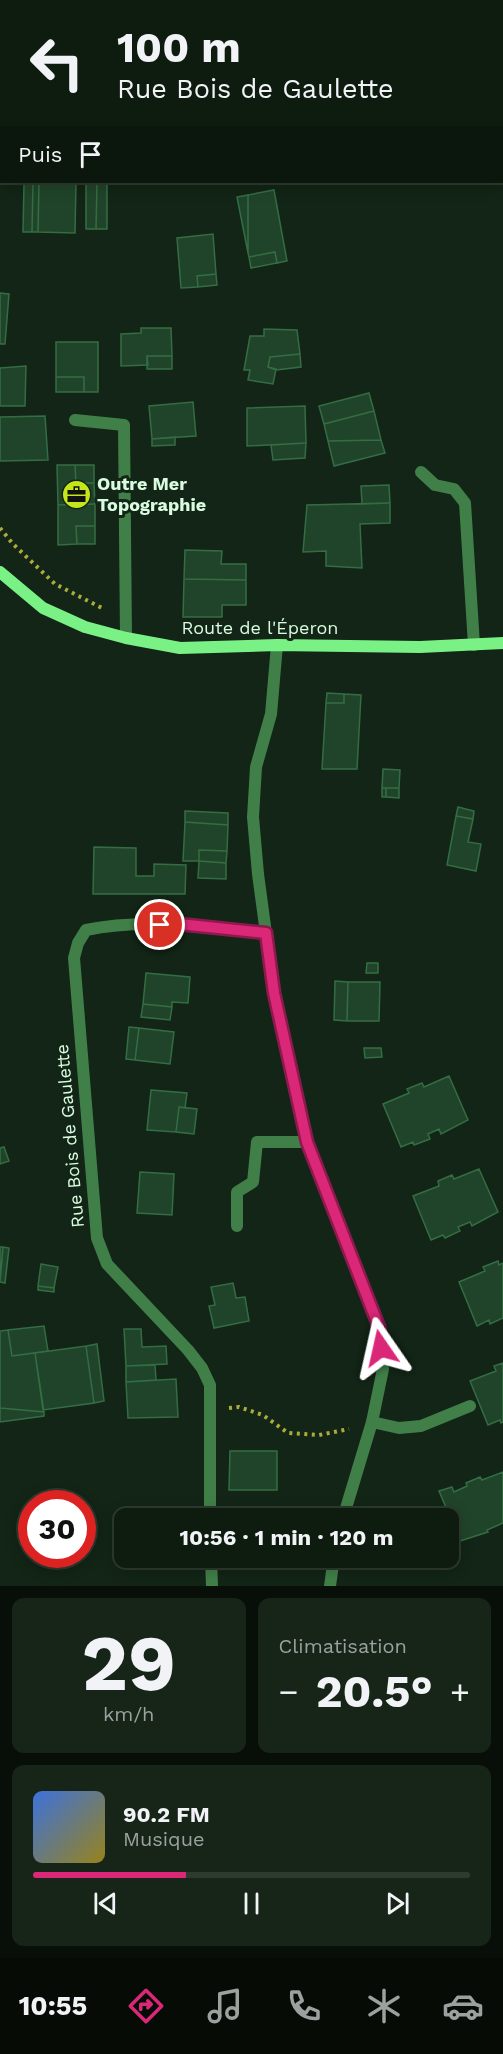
<!DOCTYPE html>
<html lang="fr">
<meta charset="utf-8">
<style>
:root{--surface:#0e1c10;--page:#172519;--text:#f1f3f6;--muted:#9ba19f;--line:#2e3a30;--accent:#db2777}
body{margin:0;font-family:"Work Sans",sans-serif;background:var(--page);color:var(--text);height:100vh;display:flex;flex-direction:column;font-size:22px;white-space:nowrap}
*{box-sizing:border-box;margin:0}
p{font-size:20px;color:var(--muted)}
.icon{flex:none;width:33px;height:33px;fill:none;stroke:currentColor;stroke-width:2;stroke-linecap:round;stroke-linejoin:round}
.map{position:relative;height:1586px;overflow:hidden}
.sheet{display:flex;flex-direction:column;gap:12px;padding:12px;background:#080f09;flex:1}
.sheet>*{flex:none}
.hud{position:absolute;left:0px;top:0px;width:504px;height:183px;box-shadow:0 3px 15px #0003,0 0 0 2px var(--line);background:#0e1c10;color:var(--text);overflow:hidden}
.speed{position:absolute;left:18px;top:1490px;display:flex;gap:12px;font-size:30px;font-weight:700;text-align:center}
.speed>*{display:grid;place-content:center;width:78px;height:78px;border-radius:50%;background:var(--surface);box-shadow:0 3px 15px #0003,0 0 0 2px var(--line);line-height:1}
.speed .limit{border:9px solid #d22;background:#fff;color:#111}
.pin{position:absolute;display:grid;place-items:center;width:51px;height:51px;color:#fff;margin:-26px;border:3px solid #fff;border-radius:50%;box-shadow:0 2px 6px #0007}
.me{position:absolute;width:66px;margin:-33px;rotate:349deg;stroke-linejoin:round;filter:drop-shadow(0 0 4px #0008)}
.turn{display:flex;align-items:center;gap:21px;height:126px;padding:0 18px;font-size:27px}
.turn .icon{width:78px;height:78px;stroke-width:2.5}
.turn b{display:block;font-size:42px;line-height:51px}
.then{display:flex;align-items:center;height:57px;padding:0 18px;background:#0003;gap:12px;font-size:22px}
.big{font-size:45px;font-weight:700;line-height:1.1}
.sheet .card{flex:1;display:flex;flex-direction:column;justify-content:center;gap:9px;min-width:0;padding:0 21px;border-radius:12px;background:var(--page)}
.sheet .dial{align-items:center;gap:0}
.dial b{font-size:78px;line-height:1}
.song{display:flex;align-items:center;gap:18px}
.cover{width:72px;height:72px;border-radius:9px;background:linear-gradient(135deg,hsl(220 70% 55%),hsl(50 70% 35%))}
.played{height:6px;border-radius:3px;background:linear-gradient(90deg,var(--accent) 35%,var(--line) 35%)}
.keys{display:flex;justify-content:space-around;direction:ltr}
.heat{display:flex;justify-content:space-between;align-items:center;font-size:33px;direction:ltr}
.sheet .tiles{flex:1;display:grid;gap:12px;grid-template-columns:1fr 1fr}
.card:last-child{grid-column:span 2}
.trip{position:absolute;left:114px;top:1508px;width:345px;height:60px;border-radius:12px;background:var(--surface);box-shadow:0 3px 15px #0003,0 0 0 2px var(--line);font-weight:700;line-height:60px;text-align:center}
.dock{display:flex;height:96px;justify-content:space-around;align-items:center;background:#060b06;color:var(--muted)}
.dock .icon{width:42px;height:42px}
.dock .on{color:var(--accent)}
.dock b{font-size:27px;color:var(--text)}
.map>svg:first-child{display:block}
.building{fill:#204429;stroke:#346d43;stroke-width:1.5}
.lines{fill:none;stroke-linecap:round;stroke-linejoin:round}
.path{stroke:#acac3c;stroke-width:4;stroke-dasharray:3 4.5;stroke-linecap:butt}
.lane{stroke:#417f48;stroke-width:12}
.street{stroke:#417f48;stroke-width:12}
.secondary{stroke:#7af185;stroke-width:12}
.route-casing{stroke:#8e194d;stroke-width:15}
.route{stroke:#db2777;stroke-width:10}
.labels{text-anchor:middle;stroke-width:6;stroke-linejoin:round;paint-order:stroke}
.poi-label{font-size:18px;font-weight:bold;fill:#d9fbdf;stroke:#122516;text-anchor:start}
.street-label{font-size:18px;fill:#d9fbdf;stroke:#122516}
</style>
<div class="map">
<svg width="503" height="1586" viewBox="0 0 503 1586">
<rect width="100%" height="100%" fill="#122516"/>
<path class="building" d="M386 0H440L441 2H386Z
M24 182H33L32 232H23Z
M33 182H39L38 232H32Z
M39 182H76L75 233 38 232Z
M86 182H97L96 229H86Z
M97 182H107V229H96Z
M274 190 287 261 277 263 275 252 249 257 248 253V195Z
M248 195V253L237 197Z
M213 234 216 274 197 276 198 287 181 288 177 238Z
M275 252 277 263 251 268 249 257Z
M216 274 217 285 198 287 197 276Z
M0 293 9 294 5 344H0Z
M141 328H171L172 356H147L148 365 121 366V334L141 333Z
M264 329 297 330 300 354 270 357 268 367 276 369 273 384 248 380 250 370H244L250 336H264Z
M56 342H98V392H84V377H56Z
M300 354 301 367 276 370 268 367 270 357Z
M147 356H172V369H147Z
M26 366 25 406H0V368Z
M56 377H84V392H56Z
M369 393 374 411 324 424 319 406Z
M193 402 196 436 152 439 149 406Z
M305 406 306 443 247 446V408Z
M374 411 381 440 328 441 324 424Z
M45 416 48 460 0 461V417Z
M175 437V445L152 446V439Z
M381 440 385 453 334 466 328 441Z
M306 443 305 458 273 460 271 445Z
M57 465H75L76 483H94L95 504 58 505Z
M75 465H94V483H76Z
M389 485 390 503 362 504 361 486Z
M390 503V523L360 524 362 568 326 566V551L303 552 307 505Z
M95 504V526H76L77 544 58 545V505Z
M76 526H95V544H77Z
M185 550 222 551 221 564H246V580L184 579Z
M184 579 246 580V605H222V617H183Z
M327 693 344 694V703H326Z
M344 694 361 695 357 769H322L326 703H344Z
M383 769 400 770 399 788H382Z
M382 788H386V797H382Z
M386 788H399V798L386 797Z
M458 807 474 811 473 819 456 816Z
M185 811 228 813V825L185 822Z
M456 816 473 819 468 842 481 844 476 871 447 865Z
M185 822 228 825 227 851 199 850V861H183Z
M94 847 136 848V876H154V864L186 865 185 894H93Z
M199 850 227 851 226 863 199 861Z
M199 861 226 863V879L198 878Z
M367 963H378V973H366Z
M146 973 190 977 188 1003 172 1002V1007L143 1004Z
M335 981 348 982 347 1021 334 1020Z
M348 982H380L379 1021H347Z
M143 1004 172 1007 170 1020 141 1017Z
M129 1027 139 1028 135 1060 126 1059Z
M139 1028 174 1032 170 1064 135 1060Z
M364 1048H381L382 1057 365 1058Z
M449 1076 468 1120 441 1134 439 1129 428 1134 430 1139 414 1145 413 1142 401 1147 383 1104 409 1093 407 1089 422 1083 424 1087Z
M151 1090 187 1093 185 1108 179 1107 176 1132 147 1130Z
M179 1107 197 1109 194 1134 176 1132Z
M4 1147 9 1161 0 1164V1148Z
M479 1169 498 1212 472 1226 470 1222 458 1227 460 1231 445 1238 443 1235 431 1240 413 1196 439 1186 438 1181 452 1175 454 1179Z
M140 1172 174 1174 172 1215 137 1213Z
M0 1247H3L0 1279Z
M3 1247 9 1248 5 1283 0 1282Z
M498 1261 499 1265 503 1263V1318L490 1324 489 1320 477 1326 459 1282 485 1271 483 1267Z
M41 1264 58 1267 54 1288 38 1286Z
M233 1283 236 1298 245 1297 249 1321 214 1328 209 1306 215 1305 211 1287Z
M38 1286 54 1288V1292L38 1290Z
M44 1326 48 1351 12 1356 8 1330Z
M124 1329H141L142 1347 166 1346 167 1364 126 1366Z
M8 1330 12 1356 35 1353 44 1412 0 1408V1331Z
M97 1344 104 1401 94 1403 86 1346Z
M86 1346 94 1403 43 1410 35 1353Z
M503 1363V1422L501 1423 500 1420 488 1425 470 1381 496 1371 494 1366Z
M155 1365 156 1380 126 1382V1366Z
M176 1379 178 1417 128 1418 126 1382Z
M0 1408 44 1412V1416L0 1422Z
M230 1451H277V1490H229Z
M503 1472V1523L487 1530 488 1532 460 1541 439 1491 452 1487 454 1492 467 1486 466 1483 480 1477 482 1480Z"/>
<g class="lines">
<path class="path" d="M0 528 13 544 55 584 102 608
M229 1408 239 1407 263 1415 288 1433 319 1435 349 1429"/>
<path class="lane" d="M421 472 435 485 454 489 465 503 474 645
M237 1226V1192L253 1182 257 1142H307
M372 1422 399 1428 421 1426 470 1406"/>
<path class="street" d="M0 96H2
M75 420 124 425 126 638
M277 645 271 714 256 767 253 817 258 874 274 993 307 1142 379 1327 383 1369 372 1422 343 1518
M210 1518V1385L202 1368 188 1350 107 1264 97 1238 74 958 78 943 86 930C144 918 207 927 266 933
M211 1557 212 1586
M330 1586 334 1557"/>
<path class="secondary" d="M0 572 43 608 85 627 126 638 180 648 277 645 420 647 503 643"/>
</g>
<g class="lines">
<defs>
<path id="route" d="M160 925 179 924 266 933 274 993 307 1142 379 1327 381 1348"/>
</defs>
<use href="#route" class="route-casing"/>
<use href="#route" class="route"/>
</g>
<defs>
<symbol id="office-disc" viewBox="-11 -11 22 22"><circle r="9.5" fill="#c5e719" stroke="#122516"/><path d="M-6-3h4V-5.5h4V-3h4V5H-6ZM-1-4.5V-3h2v-1.5ZM-6 0V1H6V0Z" fill="#111"/></symbol>
</defs>
<g fill-rule="evenodd">
<use href="#office-disc" x="60" y="478" width="33" height="33"/>
</g>
<g class="labels">
<g class="poi-label">
<text x="97" y="490">Outre Mer<tspan x="97" dy="21">Topographie</tspan></text>
</g>
<g class="street-label">
<text x="260" y="634">Route de l'Éperon</text>
<text transform="translate(70 1136) rotate(-95)" y="6">Rue Bois de Gaulette</text>
</g>
</g>
</svg>
<div class="speed"><div class="limit">30</div></div>
<div class="pin" style="left:160px;top:925px;background:#d93025"><svg class="icon" aria-label="arrive" viewBox="0 0 24 24"><path d="M6 21V4h12l-3 4 3 4H6"/></svg></div>
<svg class="me" style="left:381px;top:1348px" viewBox="-20 -20 40 40"><path d="M0-17L14 15 0 8-14 15z" fill="#db2777" stroke="#fff" stroke-width="4"/></svg>
<div class="trip">10:56 · 1 min · 120 m</div>
<div class="hud">
<div class="turn"><svg class="icon" aria-label="left" viewBox="0 0 24 24"><path d="M17 20v-9H6M10 6l-5 5 5 5"/></svg><div><b>100 m</b>Rue Bois de Gaulette</div></div>
<div class="then">Puis<svg class="icon" aria-label="arrive" viewBox="0 0 24 24"><path d="M6 21V4h12l-3 4 3 4H6"/></svg></div>
</div>
</div>
<section class="sheet">
<div class="tiles">
<div class="card dial"><b>29</b><p>km/h</p></div>
<div class="card"><p>Climatisation</p>
<div class="heat"><a>−</a><b class="big">20.5°</b><a>+</a></div>
</div>
<div class="card">
<div class="song"><i class="cover"></i><div><b>90.2 FM</b><p>Musique</p></div></div>
<div class="played"></div>
<div class="keys"><svg class="icon" aria-label="previous" viewBox="0 0 24 24"><path d="M18 5L8 12l10 7zM5 5v14"/></svg><svg class="icon" aria-label="pause" viewBox="0 0 24 24"><path d="M8 5v14M16 5v14"/></svg><svg class="icon" aria-label="next" viewBox="0 0 24 24"><path d="M6 5l10 7-10 7zM19 5v14"/></svg></div>
</div>
</div>
</section>
<nav class="dock">
<b>10:55</b>
<svg class="icon on" aria-label="directions" viewBox="0 0 24 24"><path d="M12 3l9 9-9 9-9-9zM9 14v-3h6M13 9l2 2-2 2"/></svg>
<svg class="icon" aria-label="music" viewBox="0 0 24 24"><path d="M9 18V5l10-2v13"/><circle cx="6" cy="18" r="3"/><circle cx="16" cy="16" r="3"/></svg>
<svg class="icon" aria-label="phone" viewBox="0 0 24 24"><path d="M5 4h4l2 5-3 2q2 4 5 5l2-3 5 2v4C11 20 4 13 5 4z"/></svg>
<svg class="icon" aria-label="climate" viewBox="0 0 24 24"><path d="M12 3v18M4 7l16 10M4 17L20 7"/></svg>
<svg class="icon" aria-label="car" viewBox="0 0 24 24"><path d="M5 17H2v-5l4-1 3-4h7l3 4 3 1v5h-3M9 17h6M6 11h13"/><circle cx="7" cy="17" r="2"/><circle cx="17" cy="17" r="2"/></svg>
</nav>
